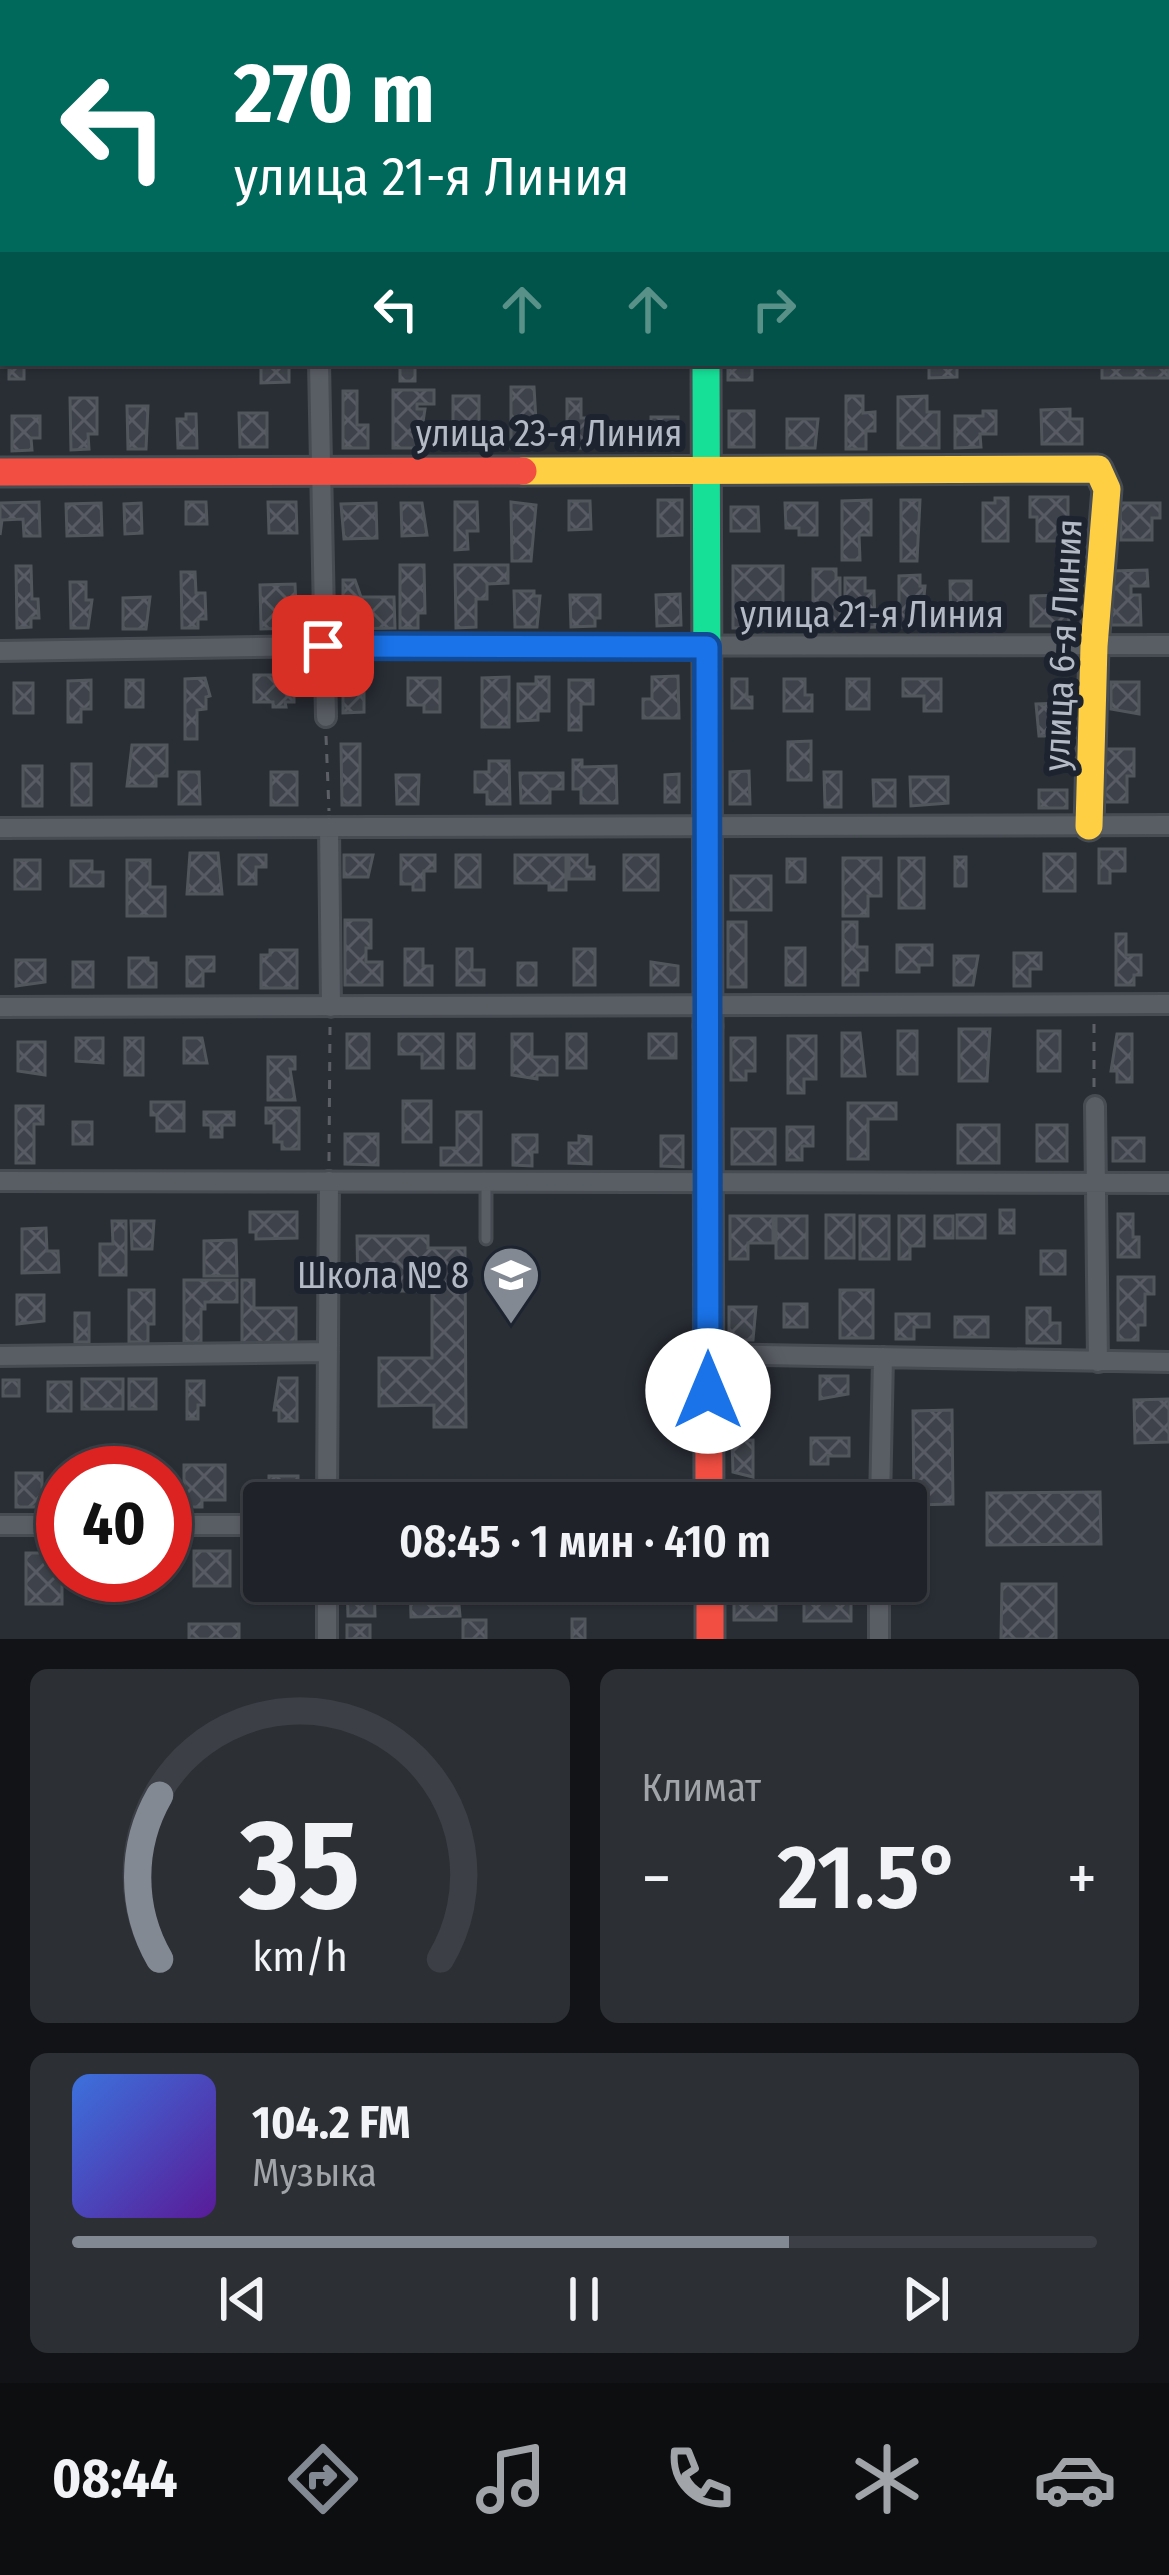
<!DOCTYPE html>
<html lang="ru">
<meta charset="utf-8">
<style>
:root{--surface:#1f2228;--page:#2c2f34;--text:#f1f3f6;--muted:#a1a4a8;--line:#3c3f45;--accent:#838993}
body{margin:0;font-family:"Fira Sans Condensed",sans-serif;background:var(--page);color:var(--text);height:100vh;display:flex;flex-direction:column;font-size:45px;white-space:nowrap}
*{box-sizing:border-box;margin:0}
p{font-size:39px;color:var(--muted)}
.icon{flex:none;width:66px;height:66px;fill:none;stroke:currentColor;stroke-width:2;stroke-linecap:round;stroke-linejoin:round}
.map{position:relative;height:1639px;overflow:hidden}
.side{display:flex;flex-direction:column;gap:30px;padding:30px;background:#111316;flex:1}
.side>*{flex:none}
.top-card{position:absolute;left:0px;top:0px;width:1170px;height:366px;box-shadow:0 3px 9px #0004,0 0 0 3px var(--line);background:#00695c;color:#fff;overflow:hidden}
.speed{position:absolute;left:36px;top:1446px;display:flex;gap:24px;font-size:60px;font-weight:700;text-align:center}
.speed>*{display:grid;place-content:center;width:156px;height:156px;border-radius:50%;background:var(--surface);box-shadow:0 3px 9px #0004,0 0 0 3px var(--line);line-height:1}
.speed .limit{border:18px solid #d22;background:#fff;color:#111}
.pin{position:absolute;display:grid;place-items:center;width:102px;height:102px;color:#fff;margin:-51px;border-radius:24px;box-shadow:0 6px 18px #0006}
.me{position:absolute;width:132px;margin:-66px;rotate:0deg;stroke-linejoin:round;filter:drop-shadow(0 0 9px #0008)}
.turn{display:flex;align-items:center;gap:42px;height:252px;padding:0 36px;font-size:54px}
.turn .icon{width:156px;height:156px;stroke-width:2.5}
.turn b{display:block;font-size:84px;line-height:102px}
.lanes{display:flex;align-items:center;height:114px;padding:0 36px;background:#0003;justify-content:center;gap:60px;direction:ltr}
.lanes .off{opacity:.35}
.big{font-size:90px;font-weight:600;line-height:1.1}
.side .tile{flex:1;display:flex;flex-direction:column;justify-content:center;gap:18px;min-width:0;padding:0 42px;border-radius:18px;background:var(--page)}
.side .dial{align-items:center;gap:0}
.dial svg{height:312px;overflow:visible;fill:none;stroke:var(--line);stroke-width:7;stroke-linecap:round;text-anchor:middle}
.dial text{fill:var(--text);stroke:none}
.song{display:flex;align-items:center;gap:36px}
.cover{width:144px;height:144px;border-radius:18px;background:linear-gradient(135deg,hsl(220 70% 55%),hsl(270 70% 35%))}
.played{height:12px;border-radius:6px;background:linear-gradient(90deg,var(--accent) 70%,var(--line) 70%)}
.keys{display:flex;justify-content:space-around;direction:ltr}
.heat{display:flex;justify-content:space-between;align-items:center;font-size:66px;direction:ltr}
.side .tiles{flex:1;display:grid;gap:30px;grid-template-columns:1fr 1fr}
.tile:last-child{grid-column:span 2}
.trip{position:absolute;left:243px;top:1482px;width:684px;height:120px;border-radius:12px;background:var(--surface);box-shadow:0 3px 9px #0004,0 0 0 3px var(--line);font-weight:600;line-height:120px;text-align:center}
.menu{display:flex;height:192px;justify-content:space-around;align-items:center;background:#0c0e10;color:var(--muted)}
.menu .icon{width:84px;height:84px}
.menu .selected{color:var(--accent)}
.menu b{font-size:54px;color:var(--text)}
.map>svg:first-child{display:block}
.building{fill:url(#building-cross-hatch);stroke:#51565d;stroke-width:3}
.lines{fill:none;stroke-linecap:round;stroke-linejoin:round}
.lane-casing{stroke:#474b52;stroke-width:15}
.street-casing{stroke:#474b52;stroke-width:24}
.fast-casing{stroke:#474b52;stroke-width:33}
.slow-casing{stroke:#474b52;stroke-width:33}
.jam-casing{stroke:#474b52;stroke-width:33}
.path{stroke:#5c6066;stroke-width:3;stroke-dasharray:9 9;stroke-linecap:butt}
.lane{stroke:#595d64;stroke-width:9}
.street{stroke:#595d64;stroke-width:18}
.fast{stroke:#16e098;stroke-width:27}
.slow{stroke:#ffcf43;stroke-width:27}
.jam{stroke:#f24e42;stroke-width:27}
.route-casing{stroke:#114b97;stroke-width:30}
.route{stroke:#1a73e8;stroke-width:21}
.labels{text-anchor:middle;stroke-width:12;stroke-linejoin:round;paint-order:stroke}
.street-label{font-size:36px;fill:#b4bac6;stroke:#1d2430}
.poi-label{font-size:36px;fill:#b4bac6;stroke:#1d2430;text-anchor:end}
</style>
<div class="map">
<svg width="1169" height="1639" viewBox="0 0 1169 1639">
<defs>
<pattern id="building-cross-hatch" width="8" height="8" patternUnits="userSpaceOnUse" patternTransform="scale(3)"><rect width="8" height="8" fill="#3e424a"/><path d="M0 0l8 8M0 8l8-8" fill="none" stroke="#585b63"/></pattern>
</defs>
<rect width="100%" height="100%" fill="#292e35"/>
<path class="building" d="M330 0H462V3Z
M1167 334 1169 378H1102V363H1167Z
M9 363H24V379H9Z
M261 363H289V382L261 383Z
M400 363H415V381H400Z
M728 363H759V365H752V380H728Z
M929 363H957V377L929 378Z
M511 387H534L537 438H531V448H511Z
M393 390H434V404H417V409H425L419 448H393Z
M343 391H357V425H368V448H343Z
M453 396H479V448H453Z
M846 396H863V413L875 412V431H866V449H846Z
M927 396V412H939V448H898V397Z
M70 398H97V434H88L89 449 71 450Z
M567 399H581V418H588V448H567Z
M127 406H148L146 449H128Z
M1070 409V419H1082V444H1042L1041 410Z
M729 411H754V447H729Z
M983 411H996V434H980L981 447 955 448V416H983Z
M239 413H267V447H240Z
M186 414H196L197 448H178L177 419H186Z
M12 416H40V438H31L32 450 12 451Z
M651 417H678V448H651Z
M787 419H818L815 448H787Z
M1030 497H1068V541H1037V517H1030Z
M995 498H1008V541H983V503H995Z
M658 500H682V535L658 536Z
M871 500V535H859L860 560H842V501Z
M901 500H920L917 561H901Z
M569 501H590L591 529 569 530Z
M39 502 40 536H24L23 519 2 520 0 535V503Z
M186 502H206L207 524H186Z
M268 502H296L297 533H269Z
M455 502H477L478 531H467L468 549 455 550Z
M511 502 536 505 531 561H512Z
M101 503 102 535 67 536 66 504Z
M141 503 142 533 125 534 124 504Z
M376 503 377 538 344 539 341 504Z
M401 503H422L427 535 402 536Z
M785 503H817V535H799V528H786Z
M1120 503H1160V518H1152V540H1121Z
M731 507H758L759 531H731Z
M400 565H424L425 613H418V628H400Z
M455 565H508V583L487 584V599H476V627L456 628Z
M16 566H31L32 599H38L39 618H31V627L17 628Z
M733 566H783V628H733Z
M813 569H836V578H840V627L813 628Z
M1147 570 1148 586H1131V595H1140L1141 625H1111V571Z
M181 572H195L196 593H205L206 619H198V628H182Z
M920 575V586H925L921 627H899V576Z
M845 578H865V591H874L875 627 845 628Z
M343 580H355L361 597H394L395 628 343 629Z
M950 581H971V615H991V627H951Z
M70 582H86V600H92L88 628H71Z
M295 584 297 628 261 629 260 585Z
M514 591H534V596H540L537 627H515Z
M680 594 681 625 657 626 656 595Z
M570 595H600V618H595V626L571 627Z
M1068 595 1069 626H1031V596Z
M150 597 146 629H123V598Z
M254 675H294V702H285L286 707H273V702H254Z
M678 676 679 718H643V699H652V677Z
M509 677V727H482V678Z
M536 677H549V711H538V720L518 721V684H536Z
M205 678 210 696 206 697V709L197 710V739H185V679Z
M343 678H364V712L343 713Z
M408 678H440V712H424V705H408Z
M732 679H747V697H752V708H732Z
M784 679H805V695H812V711H784Z
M847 679H869V709H847Z
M903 679H941V711H924V696H903Z
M91 680V709H81V722H68V681Z
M126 680H143V707H126Z
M569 680H593V704H581V730H569Z
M1111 682H1139V714L1111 709Z
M14 683H33V713H14Z
M1064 703V736H1039L1036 704Z
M811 741V780H788V742Z
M341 744H360V805H342Z
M132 745H167V776H156V786H127Z
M1102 749H1134V776H1127V802H1102Z
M573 760H582V767L616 766 617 803H581V789H573Z
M489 761H509L510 804H487V792H475V772H489Z
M72 764H91V805H72Z
M23 766H42V806H23Z
M749 771 750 804H730V772Z
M179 772H199L200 804H179Z
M271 772H297V805H271Z
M824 772H841V807H825Z
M520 773H563V789H550V803H521Z
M679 774V802H665V775Z
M396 775H419L418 804H397Z
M910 777H948V803L911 806Z
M873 780H895V806H874Z
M1039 790H1067V808H1039Z
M1099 849H1125V871H1110V883H1099Z
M190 853H218L222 894H187Z
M1044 854H1075V891H1044Z
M239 855H266V867H256V884H239Z
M344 855H373L368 877H344Z
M401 855H435V871H424V890H413V884H401Z
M456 855H480V887H456Z
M515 855H566V890H549V883H515Z
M569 855H587V867H594V879H569Z
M624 855H658V890H624Z
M955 857H966V886H955Z
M843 858H881V896H868V916H843Z
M899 858H924V908H899Z
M787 859H805V882H787Z
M15 860H40V889H15Z
M127 860H150V887H165V916H127Z
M71 861H92V872H103V886H71Z
M731 876H771V910H731Z
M345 920H371V948H366V962H382V985H345Z
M728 922H746V987H728Z
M843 922H857V947H867V970H858V985H843Z
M1116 934H1126V955H1141V975H1134V985H1116Z
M897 945H932V965H919V972H897Z
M786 948H805V985H786Z
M405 949H423V966H432V985H405Z
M457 949H472V970H484V985H457Z
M574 949H595V985H574Z
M270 950H297V988H261V955H270Z
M1014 953H1041V969H1030V986H1014Z
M954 956H978L973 985H954Z
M187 957H214V971H203V986H187Z
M129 958H148V963H156V987H129Z
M16 960H45V982L16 986Z
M73 962H93V987H73Z
M651 962 678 966V985H651Z
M518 963H536V985H518Z
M959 1029H990L987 1081H959Z
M898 1031H917V1074H898Z
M1038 1031H1060V1071H1038Z
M842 1033H860L865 1076H842Z
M347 1034H369V1068H347Z
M399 1034H443V1068H422V1054H399Z
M458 1034H474V1068H458Z
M512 1034H532V1057H557V1075H537V1079L512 1075Z
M567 1034H586V1068H567Z
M649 1034H676V1058H649Z
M1117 1034H1132V1082H1117V1071H1111Z
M788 1036H816V1079H804V1093H788Z
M76 1038H103V1063L76 1061Z
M125 1038H143V1075H125Z
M184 1038H202L207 1063H184Z
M731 1038H755V1071H746V1080H731Z
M18 1042H45V1075L18 1071Z
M268 1057H295V1069H290L295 1100H268Z
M403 1101H431V1142H403Z
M151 1102H184V1131H157V1115H151Z
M848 1103H896V1119H868V1159H848Z
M16 1106H43V1124H34V1163H16Z
M266 1108H299V1149H282V1142H274V1123H266Z
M204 1112H234V1125H222V1137H211V1125H204Z
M457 1112H481V1165H441V1148H457Z
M73 1122H92V1144H73Z
M958 1125H999V1163H958Z
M1037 1125H1067V1161H1037Z
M787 1127H813V1146H802V1160H787Z
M732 1129H775V1164H732Z
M345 1134H378V1165L345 1164Z
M513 1135H537V1152H532V1166L513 1165Z
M579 1136 591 1137V1164L569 1163V1143H579Z
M661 1136H683V1167L661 1166Z
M1113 1138H1144V1161H1113Z
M1000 1210H1014V1233H1000Z
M250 1212H297V1238L256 1239V1232H250Z
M1118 1214H1133V1237H1139V1257H1118Z
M826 1215H854V1258H826Z
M957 1215H985V1238H957Z
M730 1216H773V1243H748V1259H730Z
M776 1216H807V1258H776Z
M860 1216H889V1259H860Z
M899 1216H924V1246H910V1259H899Z
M935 1216H953V1238H935Z
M112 1221H126V1275H100V1244H113Z
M131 1221H154L152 1249H132Z
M46 1228 47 1251H58L59 1272 22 1273V1229Z
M357 1236H428V1248H465L466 1427H434V1405L379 1406V1358H432V1291H358Z
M236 1240 237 1276H204V1241Z
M1041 1251H1065V1274H1041Z
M1118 1277H1154V1294H1145V1325H1138V1340H1118Z
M184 1280H237V1302H205V1309H201V1342H184Z
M242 1280H254V1308H296V1343H242Z
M129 1290H154V1324H148V1342H129Z
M840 1290H873V1338H840Z
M17 1295H44V1321L17 1324Z
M784 1304H807V1327H784Z
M729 1307H756L753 1340H729Z
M1027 1308H1050V1323H1060V1343H1027Z
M75 1313H89V1342H75Z
M896 1314H929V1327H914V1339H896Z
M955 1317H988V1337H955Z
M733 1376H750V1406H733Z
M820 1376H848V1394L820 1399Z
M279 1378H297V1421H279V1410H274Z
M82 1379H123V1409H82Z
M129 1379H156V1409H129Z
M3 1380H19V1396H3Z
M187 1381H204V1405H198V1419H187Z
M48 1382H71V1411H48Z
M1169 1399V1442L1135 1443 1134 1400Z
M952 1410 953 1504 914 1505 913 1411Z
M811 1438H849V1456H828V1464H811Z
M753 1440V1477L733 1472 732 1441Z
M184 1465H225V1500H202V1507H184Z
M16 1473H42V1487H51V1507H16Z
M269 1476H298V1503L264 1504V1484H269Z
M1100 1492 1101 1544 987 1545V1493Z
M249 1550H264V1581H297V1588H258V1576H249Z
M194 1551H230V1586H194Z
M26 1553H49V1567H62V1604H26Z
M82 1575H103V1589H82Z
M130 1575H154V1591H130Z
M347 1581H374L375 1616H348Z
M410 1581H431V1605H459L460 1616 411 1617Z
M571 1581H624V1588L571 1589Z
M1002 1584H1056V1639H1001Z
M851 1590V1621H804V1591Z
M734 1592H764L765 1605H776V1620H734Z
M572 1619H585V1639H572Z
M463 1620H486V1639H463Z
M189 1624H239V1639H189Z
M347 1625H370V1638L347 1639Z"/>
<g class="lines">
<defs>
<path id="lane" d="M117 0V3
M470 3 471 0
M486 1181V1239"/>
<path id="street" d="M1091 3V0
M1167 111H1169
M0 294H3
M1167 298 1169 299
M319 363 326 717
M0 651 323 646 1169 645
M329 827 331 1007
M0 828 1169 825
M0 1007 1169 1004
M1095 1106 1098 1362
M0 1181 1169 1183
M708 1354 1169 1362
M0 1356 328 1352
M327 1503 329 1181
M880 1503 883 1357
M0 1525H63
M165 1525H264
M327 1581V1639
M879 1581V1639"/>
<path id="fast" d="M706 363 708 1026"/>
<path id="slow" d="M710 0V3
M523 471 1098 469 1107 489 1094 646 1089 826"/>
<path id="jam" d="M0 472 523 471
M708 1026 709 1503
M710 1581V1639"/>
</defs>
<use href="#lane" class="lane-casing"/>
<use href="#street" class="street-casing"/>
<use href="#fast" class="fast-casing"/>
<use href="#slow" class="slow-casing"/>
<use href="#jam" class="jam-casing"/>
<path class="path" d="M0 123H3
M326 736 329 811
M1094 1024V1087
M329 1161 330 1027"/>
<use href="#lane" class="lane"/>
<use href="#street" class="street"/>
<use href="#fast" class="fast"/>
<use href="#slow" class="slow"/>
<use href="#jam" class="jam"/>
</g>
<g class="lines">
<defs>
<path id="route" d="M323 646 707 647 708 1391"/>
</defs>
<use href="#route" class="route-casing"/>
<use href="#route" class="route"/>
</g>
<defs>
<symbol id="school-pin" viewBox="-11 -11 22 30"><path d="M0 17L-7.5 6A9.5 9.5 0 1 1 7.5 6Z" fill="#838993" stroke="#1d2430"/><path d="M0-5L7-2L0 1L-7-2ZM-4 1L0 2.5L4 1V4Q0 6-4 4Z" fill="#fff"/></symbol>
</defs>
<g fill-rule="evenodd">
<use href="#school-pin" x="478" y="1242" width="66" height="90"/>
</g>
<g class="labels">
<g class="street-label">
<text x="549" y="446">улица 23-я Линия</text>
<text x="872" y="627">улица 21-я Линия</text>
<text transform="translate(1062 645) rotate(-87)" y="13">улица 6-я Линия</text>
</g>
<g class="poi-label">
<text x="469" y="1288">Школа № 8</text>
</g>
</g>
</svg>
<div class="speed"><div class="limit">40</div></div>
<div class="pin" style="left:323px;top:646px;background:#d93025"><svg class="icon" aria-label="arrive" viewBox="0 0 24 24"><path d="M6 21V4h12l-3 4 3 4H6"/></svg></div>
<svg class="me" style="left:708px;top:1391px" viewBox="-20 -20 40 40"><circle r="19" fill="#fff"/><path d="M0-13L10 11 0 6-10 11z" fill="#1a73e8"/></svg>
<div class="trip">08:45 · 1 мин · 410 m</div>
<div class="top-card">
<div class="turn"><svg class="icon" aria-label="left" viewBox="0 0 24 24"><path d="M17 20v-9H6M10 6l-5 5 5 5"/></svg><div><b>270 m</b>улица 21-я Линия</div></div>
<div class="lanes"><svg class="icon" aria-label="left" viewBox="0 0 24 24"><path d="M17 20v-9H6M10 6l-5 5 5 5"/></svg><svg class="icon off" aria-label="ahead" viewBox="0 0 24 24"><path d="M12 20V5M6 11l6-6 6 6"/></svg><svg class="icon off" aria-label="ahead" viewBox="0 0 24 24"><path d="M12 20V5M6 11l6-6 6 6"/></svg><svg class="icon off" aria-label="right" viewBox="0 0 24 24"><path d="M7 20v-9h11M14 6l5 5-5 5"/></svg></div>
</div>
</div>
<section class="side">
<div class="tiles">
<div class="tile dial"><svg viewBox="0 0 100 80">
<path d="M14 69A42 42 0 1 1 86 69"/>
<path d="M14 69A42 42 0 0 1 14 27" stroke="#838993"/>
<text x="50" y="56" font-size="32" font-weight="700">35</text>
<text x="50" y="72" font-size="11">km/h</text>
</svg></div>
<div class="tile"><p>Климат</p>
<div class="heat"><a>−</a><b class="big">21.5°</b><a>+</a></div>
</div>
<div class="tile">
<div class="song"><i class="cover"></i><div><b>104.2 FM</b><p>Музыка</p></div></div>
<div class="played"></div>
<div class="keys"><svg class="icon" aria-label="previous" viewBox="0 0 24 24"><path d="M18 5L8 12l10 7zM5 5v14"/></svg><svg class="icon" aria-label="pause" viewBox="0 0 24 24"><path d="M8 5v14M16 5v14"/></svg><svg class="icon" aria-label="next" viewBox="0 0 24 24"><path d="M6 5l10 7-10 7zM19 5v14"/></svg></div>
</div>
</div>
</section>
<nav class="menu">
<b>08:44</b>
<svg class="icon selected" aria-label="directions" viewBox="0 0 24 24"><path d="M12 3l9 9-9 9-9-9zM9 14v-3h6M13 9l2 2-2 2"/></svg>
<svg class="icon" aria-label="music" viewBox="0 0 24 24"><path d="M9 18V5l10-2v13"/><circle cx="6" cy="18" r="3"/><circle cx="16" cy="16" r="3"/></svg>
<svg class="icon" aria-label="phone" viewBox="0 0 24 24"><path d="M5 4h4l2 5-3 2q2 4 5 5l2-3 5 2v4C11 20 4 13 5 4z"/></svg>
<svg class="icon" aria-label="climate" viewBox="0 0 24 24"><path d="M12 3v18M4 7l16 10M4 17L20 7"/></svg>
<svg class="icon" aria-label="car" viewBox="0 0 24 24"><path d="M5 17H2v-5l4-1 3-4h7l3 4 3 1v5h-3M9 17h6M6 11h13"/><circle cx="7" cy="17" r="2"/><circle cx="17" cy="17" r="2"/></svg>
</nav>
